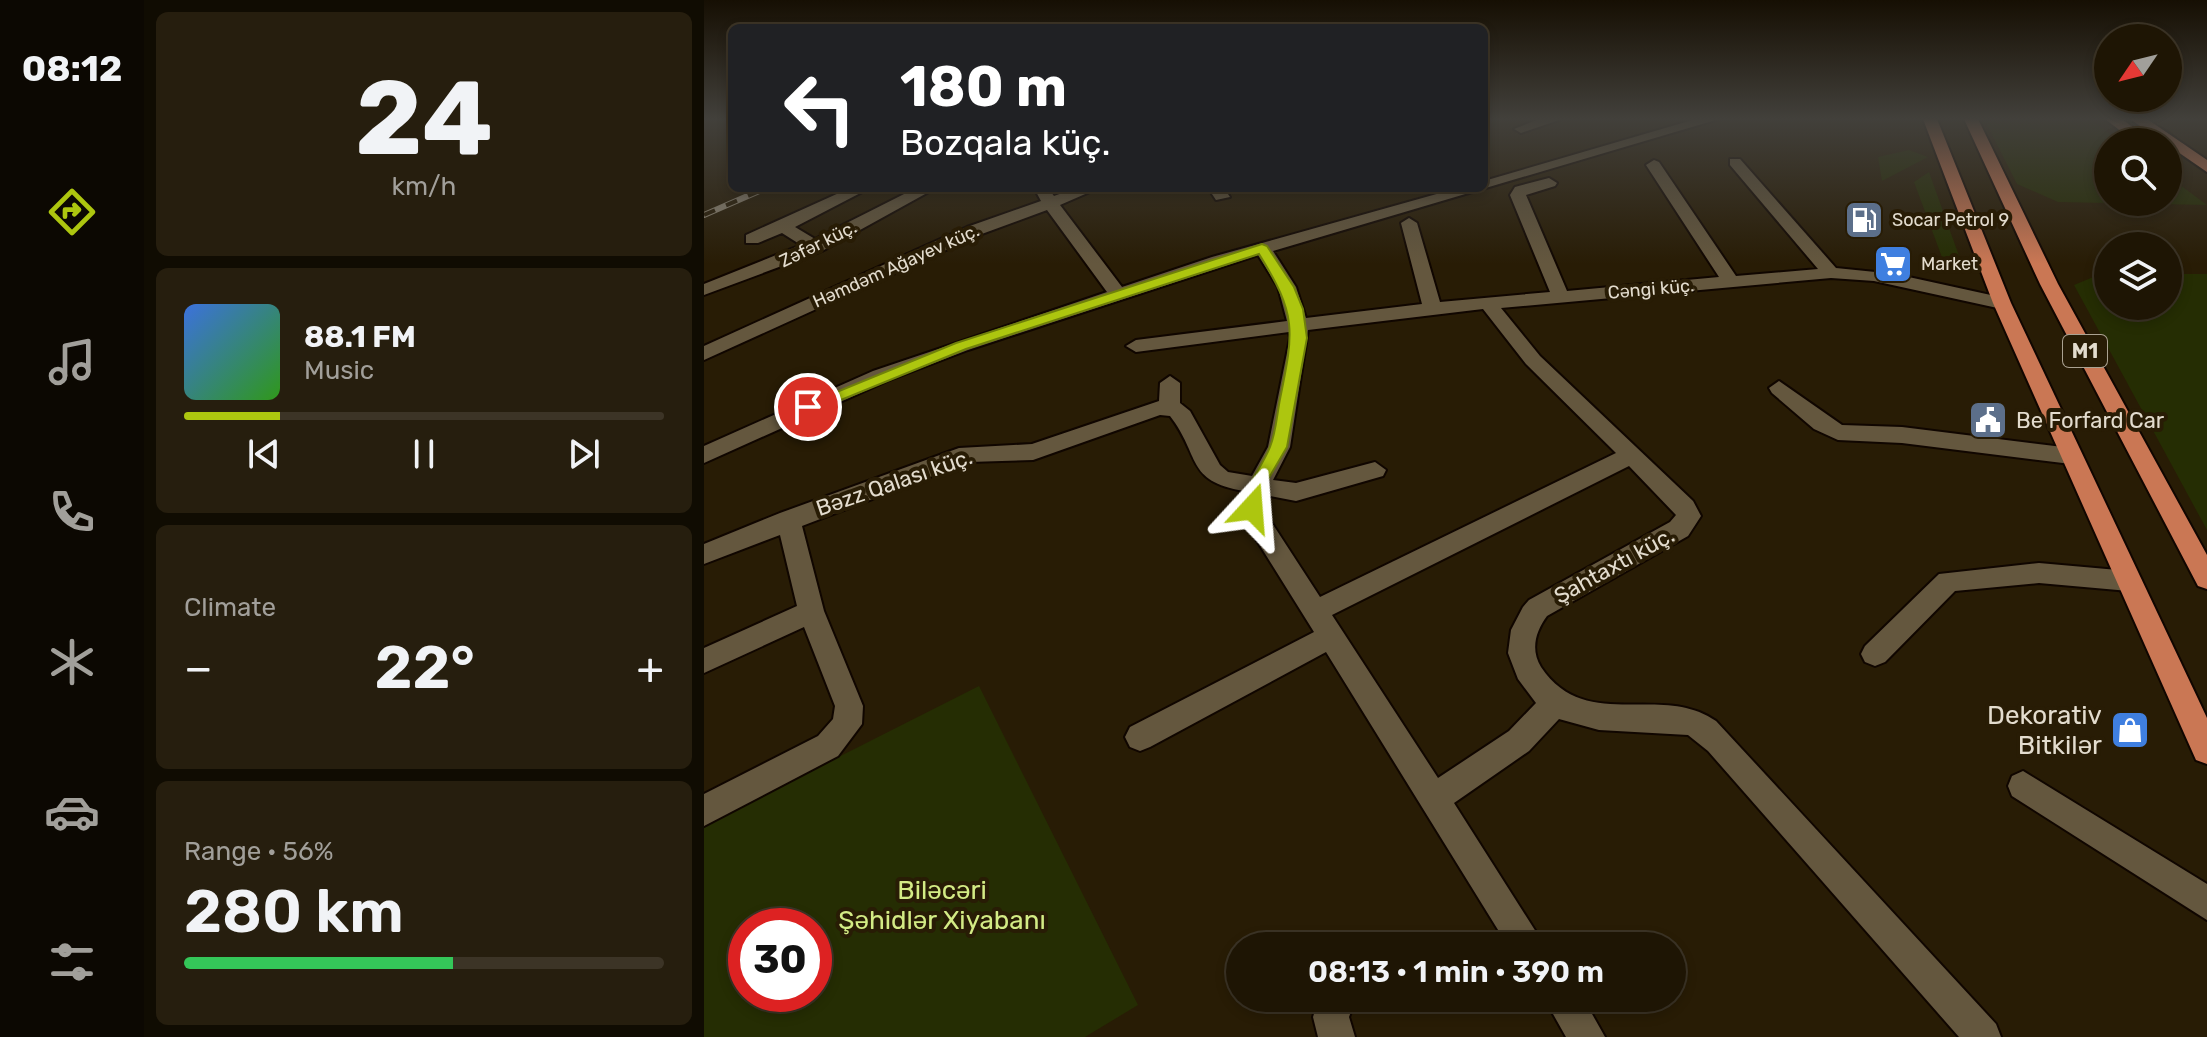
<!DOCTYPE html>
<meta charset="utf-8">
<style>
:root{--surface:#1e1504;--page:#261e0e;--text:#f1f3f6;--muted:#a19f9a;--line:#3c3426;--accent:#adc60f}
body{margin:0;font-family:Rubik,sans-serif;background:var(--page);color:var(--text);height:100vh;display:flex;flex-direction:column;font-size:30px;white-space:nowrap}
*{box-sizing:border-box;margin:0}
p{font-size:26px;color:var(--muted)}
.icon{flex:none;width:44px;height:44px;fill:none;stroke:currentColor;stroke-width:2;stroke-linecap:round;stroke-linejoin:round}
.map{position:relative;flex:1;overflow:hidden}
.sheet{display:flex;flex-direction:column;gap:12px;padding:12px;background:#100c02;width:560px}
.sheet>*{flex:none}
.guide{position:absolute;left:24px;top:24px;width:760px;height:168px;border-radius:12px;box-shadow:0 4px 12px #0003,0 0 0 2px var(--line);background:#202124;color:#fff;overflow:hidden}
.needle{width:52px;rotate:235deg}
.tools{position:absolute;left:1390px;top:24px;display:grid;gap:16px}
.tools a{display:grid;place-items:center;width:88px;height:88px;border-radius:50%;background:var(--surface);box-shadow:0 4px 12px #0003,0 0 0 2px var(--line);font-size:40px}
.speed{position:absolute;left:24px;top:908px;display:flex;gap:16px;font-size:40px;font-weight:700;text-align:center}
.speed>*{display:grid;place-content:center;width:104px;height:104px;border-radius:50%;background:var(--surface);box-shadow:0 4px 12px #0003,0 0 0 2px var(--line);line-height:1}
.speed .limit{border:12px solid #d22;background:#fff;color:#111}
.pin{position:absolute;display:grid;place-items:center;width:68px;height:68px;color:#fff;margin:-34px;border:4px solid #fff;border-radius:50%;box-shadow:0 2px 8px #0007}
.me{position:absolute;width:88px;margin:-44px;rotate:19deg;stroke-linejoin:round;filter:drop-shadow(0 0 6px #0008)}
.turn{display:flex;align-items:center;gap:28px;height:168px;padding:0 40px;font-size:36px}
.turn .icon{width:104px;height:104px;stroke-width:2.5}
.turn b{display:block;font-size:56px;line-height:68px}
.big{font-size:60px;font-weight:600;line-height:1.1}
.sheet .card{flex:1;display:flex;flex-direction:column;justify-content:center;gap:12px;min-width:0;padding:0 28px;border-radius:12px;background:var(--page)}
.sheet .dial{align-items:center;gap:0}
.dial b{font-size:104px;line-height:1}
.song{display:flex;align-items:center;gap:24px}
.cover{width:96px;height:96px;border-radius:12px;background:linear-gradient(135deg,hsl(220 70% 55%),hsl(110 70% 35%))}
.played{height:8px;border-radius:4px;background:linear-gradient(90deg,var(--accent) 20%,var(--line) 20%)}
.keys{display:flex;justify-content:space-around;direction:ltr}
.heat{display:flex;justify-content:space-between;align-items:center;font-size:44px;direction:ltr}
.charge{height:12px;border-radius:6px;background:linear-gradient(90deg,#34c759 56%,var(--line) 0)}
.trip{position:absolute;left:522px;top:932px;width:460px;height:80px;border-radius:40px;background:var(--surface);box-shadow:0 4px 12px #0003,0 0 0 2px var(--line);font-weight:600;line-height:80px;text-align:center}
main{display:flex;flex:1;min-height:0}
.tab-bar{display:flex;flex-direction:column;width:144px;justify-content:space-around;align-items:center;background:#0c0802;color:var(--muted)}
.tab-bar .icon{width:56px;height:56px}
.tab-bar .active{color:var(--accent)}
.tab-bar b{font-size:36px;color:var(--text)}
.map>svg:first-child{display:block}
.green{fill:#252d03;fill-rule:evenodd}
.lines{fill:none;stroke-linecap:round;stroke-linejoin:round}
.minor-casing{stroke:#100600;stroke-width:4}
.highway-casing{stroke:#100600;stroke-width:4}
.minor{fill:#64573e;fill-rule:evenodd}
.highway{fill:#ca7754;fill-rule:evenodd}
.rail-casing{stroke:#918876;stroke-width:6}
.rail{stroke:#281c05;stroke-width:4;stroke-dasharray:12;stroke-linecap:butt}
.route{fill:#adc60f;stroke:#70810a;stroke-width:2}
.labels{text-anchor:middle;stroke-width:8;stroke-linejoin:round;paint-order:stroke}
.far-poi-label{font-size:18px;fill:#e3dcce;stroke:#281c05;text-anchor:start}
.far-street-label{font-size:18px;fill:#e3dcce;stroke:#281c05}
.shield{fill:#281c05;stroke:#aba292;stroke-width:2}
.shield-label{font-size:20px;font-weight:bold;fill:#e3dcce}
.poi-label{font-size:22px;fill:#e3dcce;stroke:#281c05;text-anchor:start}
.street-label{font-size:22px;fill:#e3dcce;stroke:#281c05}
.near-poi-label{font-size:26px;fill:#e3dcce;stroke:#281c05;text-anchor:end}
.near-park-label{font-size:26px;fill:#d3eb85;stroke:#281c05}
</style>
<main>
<nav class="tab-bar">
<b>08:12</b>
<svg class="icon active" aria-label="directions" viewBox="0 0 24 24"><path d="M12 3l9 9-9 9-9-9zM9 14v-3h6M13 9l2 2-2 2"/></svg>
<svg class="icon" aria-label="music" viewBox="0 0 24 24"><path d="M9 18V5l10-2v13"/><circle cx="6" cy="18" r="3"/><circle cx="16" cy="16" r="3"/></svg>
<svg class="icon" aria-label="phone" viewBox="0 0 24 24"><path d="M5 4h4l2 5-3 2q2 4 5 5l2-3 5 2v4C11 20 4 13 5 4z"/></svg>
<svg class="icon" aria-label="climate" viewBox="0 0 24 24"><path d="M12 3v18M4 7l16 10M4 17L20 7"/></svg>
<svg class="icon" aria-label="car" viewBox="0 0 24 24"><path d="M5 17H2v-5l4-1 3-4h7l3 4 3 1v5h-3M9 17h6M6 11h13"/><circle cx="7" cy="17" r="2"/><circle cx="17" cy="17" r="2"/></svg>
<svg class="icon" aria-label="filters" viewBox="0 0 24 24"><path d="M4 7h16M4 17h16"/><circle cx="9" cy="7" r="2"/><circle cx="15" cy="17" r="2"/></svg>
</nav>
<section class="sheet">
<div class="card dial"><b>24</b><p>km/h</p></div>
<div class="card">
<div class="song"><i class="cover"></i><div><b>88.1 FM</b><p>Music</p></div></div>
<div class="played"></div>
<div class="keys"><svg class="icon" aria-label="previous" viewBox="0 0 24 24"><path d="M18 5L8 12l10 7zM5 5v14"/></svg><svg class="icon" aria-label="pause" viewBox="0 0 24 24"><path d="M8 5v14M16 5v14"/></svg><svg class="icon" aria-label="next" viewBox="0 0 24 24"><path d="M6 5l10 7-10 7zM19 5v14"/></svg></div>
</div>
<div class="card"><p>Climate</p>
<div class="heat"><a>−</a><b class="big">22°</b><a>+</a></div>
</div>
<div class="card"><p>Range · 56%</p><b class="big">280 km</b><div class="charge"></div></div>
</section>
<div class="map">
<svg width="1503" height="1037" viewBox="0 0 1503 1037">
<rect width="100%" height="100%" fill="#281c05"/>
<path class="green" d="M1280 119H1385L1417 142H1404V202H1464V176L1503 205 1354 202 1313 184Z
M1205 150 1224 157 1178 181 1174 157Z
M1225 172 1259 267 1239 260 1210 182Z
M1399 273H1404V306H1464V274H1503V530L1370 285Z
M275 686 434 1005 381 1037H0V825ZM42 926H110V994H42Z"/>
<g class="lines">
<defs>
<path id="minor" d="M835 119H858L817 133 810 129Z
M992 119H1015L569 251 592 287 602 318 718 304 697 223 705 218 713 223 736 302 846 292 806 195 811 187 845 178 853 183 851 186 822 195 863 291 1015 277 942 165 950 160 955 162 1032 276 1114 269 1026 165V159H1036L1132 268 1191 274 1305 299V307L1298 309 1170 281 1127 278 797 308 836 356 989 501 997 516 984 536 843 616C832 631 826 649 837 667 882 734 956 682 1012 721L1292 1024 1297 1037H1255L1004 751 984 735 895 730 855 719 825 751 750 803 841 946H804L622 652 446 747 436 751 426 747 421 737 426 727 610 632 545 528 536 498 540 491C481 481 497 456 466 416L456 415 329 460 265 462 98 526 120 611 159 706 158 724 134 756 0 826V794L114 736 129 719 131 706 100 627 0 673V648L93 606 76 535 0 564V544L76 513 255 448 328 444 455 401 456 383 466 376 476 383V403L486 411 516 465 524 472 548 476 564 447 586 338 585 332 432 352 422 346 432 340 583 321 574 287 554 255 264 350 183 381 0 463V446L169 371 403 292 343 210 275 235 0 360V346L263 227 337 201 330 188H344L350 196 372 188H395L356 205 418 287 508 257 754 188H780V181ZM779 309 822 364 912 453 616 597 566 520 561 495 592 501 679 476 682 470 671 462 592 483 569 480 586 447 604 330ZM925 466 972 515 966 522 825 600 819 607 807 630 804 653 814 679 832 703 805 731 734 778 628 615Z
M146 188H166L91 227 111 239 212 188H232L118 251 0 295V284L97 245 78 233 54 243H42V235Z
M504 188H520L526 197 512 200Z
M1075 381 1138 425 1198 427 1367 448 1378 456 1367 464 1198 443 1134 440 1110 429 1068 393 1065 388Z
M1335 563 1425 571 1434 574 1438 581 1434 588 1425 591 1335 583 1251 591 1181 662 1171 666 1161 662 1157 654 1161 646 1235 574Z
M1319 771 1503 884V920L1308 796 1304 786 1308 776Z
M615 998H652L645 1017 651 1037H614L609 1017Z
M840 998H879L901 1037H862Z"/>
<path id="highway" d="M1219 119H1233L1307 303 1503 718V764L1492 760 1289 303Z
M1260 119H1274L1354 284 1503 555V589L1494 586 1336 284Z
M1401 119H1418L1448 142H1431Z
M1426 119H1443L1503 160V172Z"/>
</defs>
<use href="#minor" class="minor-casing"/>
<use href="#highway" class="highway-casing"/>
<use href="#minor" class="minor"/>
<use href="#highway" class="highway"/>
<defs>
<path id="rail" d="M0 215 62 188"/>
</defs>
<use href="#rail" class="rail-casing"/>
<use href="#rail" class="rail"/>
</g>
<linearGradient id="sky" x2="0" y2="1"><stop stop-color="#160f03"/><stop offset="0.45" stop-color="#42403b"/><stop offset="1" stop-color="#42403b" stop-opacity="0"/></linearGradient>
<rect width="1503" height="264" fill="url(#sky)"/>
<path class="route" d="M558 244 563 246 590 287 599 309 603 338 583 447 559 488 555 512 548 514 539 508C542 482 557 470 566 447 572 432 573 414 576 399 590 330 593 315 555 254L262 349 110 411H99L96 407 252 343Z"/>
<defs>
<symbol id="fuel-square" viewBox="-11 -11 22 22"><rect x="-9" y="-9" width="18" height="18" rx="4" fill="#5c6f8a" stroke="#281c05"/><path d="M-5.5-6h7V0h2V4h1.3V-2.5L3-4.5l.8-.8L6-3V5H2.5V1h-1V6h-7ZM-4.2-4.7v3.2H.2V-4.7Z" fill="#fff"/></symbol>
<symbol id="supermarket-square" viewBox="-11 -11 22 22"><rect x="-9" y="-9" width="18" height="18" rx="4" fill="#3f7fe0" stroke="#281c05"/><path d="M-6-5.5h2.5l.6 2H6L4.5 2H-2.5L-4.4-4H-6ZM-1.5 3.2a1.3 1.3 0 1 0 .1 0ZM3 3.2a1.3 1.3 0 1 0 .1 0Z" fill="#fff"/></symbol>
<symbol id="civic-square" viewBox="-11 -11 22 22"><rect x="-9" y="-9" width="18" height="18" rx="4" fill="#5c6f8a" stroke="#281c05"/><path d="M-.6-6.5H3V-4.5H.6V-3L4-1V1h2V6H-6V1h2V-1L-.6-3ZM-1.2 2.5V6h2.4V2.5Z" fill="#fff"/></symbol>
<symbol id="shop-square" viewBox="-11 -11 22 22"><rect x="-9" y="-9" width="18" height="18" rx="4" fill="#3f7fe0" stroke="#281c05"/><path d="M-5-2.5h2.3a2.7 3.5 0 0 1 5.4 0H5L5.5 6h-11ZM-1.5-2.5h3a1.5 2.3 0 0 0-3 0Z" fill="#fff"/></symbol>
</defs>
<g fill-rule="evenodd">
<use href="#fuel-square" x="1138" y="198" width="44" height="44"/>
<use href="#supermarket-square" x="1167" y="242" width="44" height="44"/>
<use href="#civic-square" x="1262" y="398" width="44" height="44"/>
<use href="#shop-square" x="1404" y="708" width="44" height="44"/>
</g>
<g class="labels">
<g class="far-poi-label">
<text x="1188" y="226">Socar Petrol 9</text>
<text x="1217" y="270">Market</text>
</g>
<g class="far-street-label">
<text transform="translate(114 244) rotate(-26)" y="6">Zəfər küç.</text>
<text transform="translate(192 266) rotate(-24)" y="6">Həmdəm Ağayev küç.</text>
<text transform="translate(947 289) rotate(-5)" y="6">Cəngi küç.</text>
</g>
<rect class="shield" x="1359" y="335" width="44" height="32" rx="6"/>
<g class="shield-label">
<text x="1381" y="358">M1</text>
</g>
<g class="poi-label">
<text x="1312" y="428">Be Forfard Car</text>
</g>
<g class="street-label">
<text transform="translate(190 482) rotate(-19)" y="8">Bəzz Qalası küç.</text>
<text transform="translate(910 565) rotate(-29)" y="8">Şahtaxtı küç.</text>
</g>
<g class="near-poi-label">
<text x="1398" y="724">Dekorativ<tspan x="1398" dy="30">Bitkilər</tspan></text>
</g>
<g class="near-park-label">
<text x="238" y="899">Biləcəri<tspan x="238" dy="30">Şəhidlər Xiyabanı</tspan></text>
</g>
</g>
</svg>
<div class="tools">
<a><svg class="needle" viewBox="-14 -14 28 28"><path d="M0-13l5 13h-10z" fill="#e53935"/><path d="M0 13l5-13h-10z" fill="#a19f9a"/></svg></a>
<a><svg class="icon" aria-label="search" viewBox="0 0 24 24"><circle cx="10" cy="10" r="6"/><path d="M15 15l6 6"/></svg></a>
<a><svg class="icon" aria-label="layers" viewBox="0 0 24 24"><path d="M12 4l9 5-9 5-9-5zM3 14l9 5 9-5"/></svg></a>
</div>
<div class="speed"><div class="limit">30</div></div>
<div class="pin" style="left:104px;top:407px;background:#d93025"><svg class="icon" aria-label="arrive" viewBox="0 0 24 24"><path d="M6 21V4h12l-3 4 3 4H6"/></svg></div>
<svg class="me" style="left:548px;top:508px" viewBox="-20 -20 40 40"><path d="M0-17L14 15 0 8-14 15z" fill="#adc60f" stroke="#fff" stroke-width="4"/></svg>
<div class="trip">08:13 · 1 min · 390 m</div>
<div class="guide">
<div class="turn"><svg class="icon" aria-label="left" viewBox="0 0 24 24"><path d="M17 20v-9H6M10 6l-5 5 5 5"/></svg><div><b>180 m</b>Bozqala küç.</div></div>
</div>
</div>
</main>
